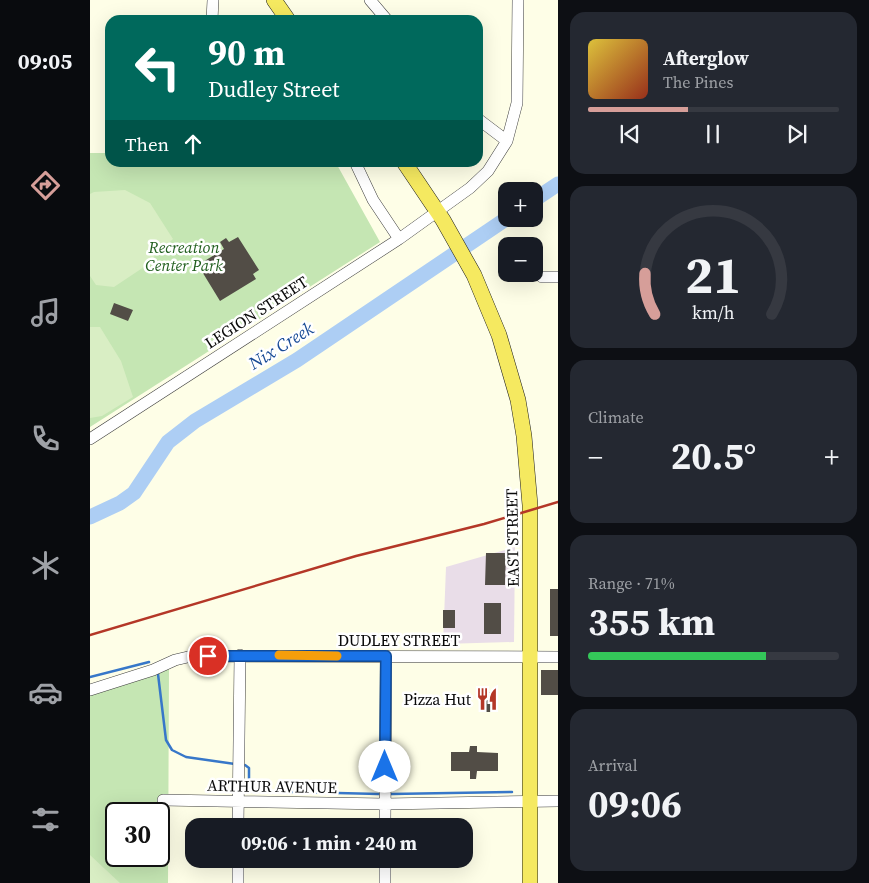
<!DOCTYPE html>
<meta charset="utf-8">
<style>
:root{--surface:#171b24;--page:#242831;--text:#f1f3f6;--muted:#9ea1a6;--line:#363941;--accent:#d69e99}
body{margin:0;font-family:"Source Serif 4",serif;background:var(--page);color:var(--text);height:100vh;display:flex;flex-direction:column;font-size:19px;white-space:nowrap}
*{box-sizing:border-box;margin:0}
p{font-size:16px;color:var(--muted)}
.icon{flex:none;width:28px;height:28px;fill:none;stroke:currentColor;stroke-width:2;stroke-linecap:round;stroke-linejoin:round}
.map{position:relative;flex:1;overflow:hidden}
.side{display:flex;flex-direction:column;gap:12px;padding:12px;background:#0d0f14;width:311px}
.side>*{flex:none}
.hud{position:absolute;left:15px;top:15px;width:378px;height:152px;border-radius:15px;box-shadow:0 5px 20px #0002;background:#00695c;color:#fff;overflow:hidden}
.fabs{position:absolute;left:408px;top:182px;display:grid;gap:10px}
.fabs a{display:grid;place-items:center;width:45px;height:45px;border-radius:10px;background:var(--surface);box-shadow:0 5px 20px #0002;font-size:25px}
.speed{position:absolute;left:15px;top:802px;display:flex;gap:10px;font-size:25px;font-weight:700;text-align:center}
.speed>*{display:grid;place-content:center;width:65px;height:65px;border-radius:50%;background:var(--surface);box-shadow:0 5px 20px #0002;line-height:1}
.speed .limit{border:2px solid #111;border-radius:8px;background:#fff;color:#111}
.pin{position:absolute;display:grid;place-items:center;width:42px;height:42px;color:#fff;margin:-21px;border:2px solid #fff;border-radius:50%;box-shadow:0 1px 5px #0007}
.me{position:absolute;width:55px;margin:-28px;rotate:0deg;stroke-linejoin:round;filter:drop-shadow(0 0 4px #0008)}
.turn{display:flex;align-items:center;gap:18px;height:105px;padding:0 20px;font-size:22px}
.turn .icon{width:65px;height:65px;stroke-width:2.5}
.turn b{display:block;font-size:35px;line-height:42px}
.then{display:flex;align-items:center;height:48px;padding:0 20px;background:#0003;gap:10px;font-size:19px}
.big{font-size:38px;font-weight:700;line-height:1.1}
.side .tile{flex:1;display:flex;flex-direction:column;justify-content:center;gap:8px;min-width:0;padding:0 18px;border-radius:15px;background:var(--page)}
.side .dial{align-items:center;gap:0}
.dial svg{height:130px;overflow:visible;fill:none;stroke:var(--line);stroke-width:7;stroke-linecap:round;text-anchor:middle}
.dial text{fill:var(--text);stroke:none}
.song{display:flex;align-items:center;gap:15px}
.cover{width:60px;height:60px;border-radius:8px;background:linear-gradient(135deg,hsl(50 70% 55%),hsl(10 70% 35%))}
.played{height:5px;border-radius:2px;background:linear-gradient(90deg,var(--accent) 40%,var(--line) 40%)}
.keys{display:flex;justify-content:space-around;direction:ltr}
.heat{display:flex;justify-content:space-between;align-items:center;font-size:28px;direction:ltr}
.charge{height:8px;border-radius:4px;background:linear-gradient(90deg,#34c759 71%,var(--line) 0)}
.trip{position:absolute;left:95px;top:818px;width:288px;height:50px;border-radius:15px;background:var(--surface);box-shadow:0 5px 20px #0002;font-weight:700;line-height:50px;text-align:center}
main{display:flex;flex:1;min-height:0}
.tab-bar{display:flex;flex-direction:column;width:90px;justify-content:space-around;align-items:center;background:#090b0e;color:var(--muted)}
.tab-bar .icon{width:35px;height:35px}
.tab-bar .current{color:var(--accent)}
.tab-bar b{font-size:22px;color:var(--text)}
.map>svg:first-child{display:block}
.industrial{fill:#e9dde8}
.green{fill:#c5e6b3;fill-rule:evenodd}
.pitch{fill:#d9eec4}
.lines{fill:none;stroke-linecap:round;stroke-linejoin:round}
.stream{stroke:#3777c9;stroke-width:2.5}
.river{stroke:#adcef4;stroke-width:15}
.building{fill:#524d46}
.minor-casing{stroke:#3d3d3d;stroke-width:12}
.major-casing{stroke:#1b1b1b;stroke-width:16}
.minor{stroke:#fff;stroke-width:11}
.major{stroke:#f5e960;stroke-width:15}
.rail{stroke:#b43727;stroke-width:2.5}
.route-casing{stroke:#114b97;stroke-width:12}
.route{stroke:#1a73e8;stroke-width:9}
.slow{stroke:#f59e0b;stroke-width:9}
.labels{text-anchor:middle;stroke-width:5;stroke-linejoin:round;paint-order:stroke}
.park-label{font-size:16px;font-style:italic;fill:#205e1d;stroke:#fff}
.street-label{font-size:16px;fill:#0a0a0a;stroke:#fff}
.poi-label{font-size:16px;fill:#0a0a0a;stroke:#fff;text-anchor:end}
.water-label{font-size:18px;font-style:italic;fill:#184b96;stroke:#fff}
</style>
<main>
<nav class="tab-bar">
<b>09:05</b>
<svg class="icon current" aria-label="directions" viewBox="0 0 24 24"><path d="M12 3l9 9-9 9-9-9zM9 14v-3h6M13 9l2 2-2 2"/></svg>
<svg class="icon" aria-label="music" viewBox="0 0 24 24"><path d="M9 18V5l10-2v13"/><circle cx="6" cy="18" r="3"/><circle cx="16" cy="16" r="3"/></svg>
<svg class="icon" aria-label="phone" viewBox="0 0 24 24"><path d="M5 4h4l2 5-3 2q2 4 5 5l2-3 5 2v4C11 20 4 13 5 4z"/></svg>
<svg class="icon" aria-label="climate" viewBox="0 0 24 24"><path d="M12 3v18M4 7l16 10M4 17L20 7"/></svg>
<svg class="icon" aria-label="car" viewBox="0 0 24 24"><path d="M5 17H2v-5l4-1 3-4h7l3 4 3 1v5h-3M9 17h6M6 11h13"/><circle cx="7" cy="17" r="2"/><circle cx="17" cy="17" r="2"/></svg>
<svg class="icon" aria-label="filters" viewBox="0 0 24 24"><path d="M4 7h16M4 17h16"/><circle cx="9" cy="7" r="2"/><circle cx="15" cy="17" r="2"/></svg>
</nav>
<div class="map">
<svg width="468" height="883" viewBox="0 0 468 883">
<rect width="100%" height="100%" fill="#fefee7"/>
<path class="industrial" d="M425 547 424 642 353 644 356 567Z"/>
<path class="green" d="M0 153H20V162L246 163 290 242 0 427Z
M79 669 78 883H0V695ZM26 814H69V856H26Z"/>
<path class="pitch" d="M35 190 60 203 83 239 51 269 24 287 6 285 0 276V194L4 192Z
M0 327H10L31 361 43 397 12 416 0 418Z
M0 855 30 883H0Z"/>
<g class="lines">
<path class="stream" d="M68 674 76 740 82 750 96 757 145 764
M0 677 59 662
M155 765 159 768V787L163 791 289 794
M301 794 422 792"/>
<path class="river" d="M444 200 468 184
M0 517 30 503 44 493 78 442 105 421 207 360 416 219"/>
</g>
<path class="building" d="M148 237 169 270 163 274 166 279 130 301 108 265 134 249 130 242 136 238 139 242Z
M24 303 43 310 38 321 20 314Z
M396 553H416L415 585H395Z
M460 589H468V636H460Z
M394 603H411V634H394Z
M353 610H365V628H353Z
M451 670H468V695H451Z
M391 692H404V712H391Z
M380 746H387V752L408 753V771H387L386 779H380V771H361V752H379Z"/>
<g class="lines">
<defs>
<path id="minor" d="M280 0 297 20
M122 20 123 0
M388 119 417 141
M265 162 283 200 309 239
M452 277H468
M0 439 309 239 380 188 398 171 417 141 427 103 428 0
M0 690 63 670 85 660 102 656 468 657
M73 800 295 804 468 801
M148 826 150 655
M295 826 296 656
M295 859V883
M148 883V859"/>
<path id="major" d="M184 0 198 20
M314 162 353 220 384 275 409 335 428 400 434 436 440 505V883"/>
</defs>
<use href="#minor" class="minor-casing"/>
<use href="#major" class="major-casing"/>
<use href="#minor" class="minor"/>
<use href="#major" class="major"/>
<path class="rail" d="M0 635 266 556 394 524 468 502"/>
</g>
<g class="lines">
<defs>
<path id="route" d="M118 656H296L295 767"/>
</defs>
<use href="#route" class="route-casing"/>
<use href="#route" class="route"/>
<path class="slow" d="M189 655 247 656"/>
</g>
<defs>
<symbol id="restaurant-bare" viewBox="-9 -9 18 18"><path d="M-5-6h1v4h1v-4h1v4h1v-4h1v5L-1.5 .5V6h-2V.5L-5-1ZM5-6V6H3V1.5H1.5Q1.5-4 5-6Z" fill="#b43727" stroke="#fff" stroke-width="2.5" paint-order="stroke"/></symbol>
</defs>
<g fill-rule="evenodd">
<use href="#restaurant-bare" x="381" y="683" width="32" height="32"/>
</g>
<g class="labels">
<g class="park-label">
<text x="94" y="253">Recreation<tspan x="94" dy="18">Center Park</tspan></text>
</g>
<g class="street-label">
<text transform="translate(166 312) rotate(-33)" y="6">LEGION STREET</text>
<text transform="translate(422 538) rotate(-91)" y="6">EAST STREET</text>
<text x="309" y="646">DUDLEY STREET</text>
<text transform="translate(182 786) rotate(1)" y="6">ARTHUR AVENUE</text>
</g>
<g class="poi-label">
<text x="381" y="705">Pizza Hut</text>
</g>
<g class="water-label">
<text transform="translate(191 346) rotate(-32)" y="6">Nix Creek</text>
</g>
</g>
</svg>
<div class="fabs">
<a>+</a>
<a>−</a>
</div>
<div class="speed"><div class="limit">30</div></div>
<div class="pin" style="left:118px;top:656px;background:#d93025"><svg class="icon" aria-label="arrive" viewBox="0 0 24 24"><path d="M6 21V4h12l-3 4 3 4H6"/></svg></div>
<svg class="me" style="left:295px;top:767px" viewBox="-20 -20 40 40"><circle r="19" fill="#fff"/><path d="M0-13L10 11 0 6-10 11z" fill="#1a73e8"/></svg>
<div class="trip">09:06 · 1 min · 240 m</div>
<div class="hud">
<div class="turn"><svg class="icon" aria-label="left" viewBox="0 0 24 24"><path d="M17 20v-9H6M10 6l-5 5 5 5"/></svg><div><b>90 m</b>Dudley Street</div></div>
<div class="then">Then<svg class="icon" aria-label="ahead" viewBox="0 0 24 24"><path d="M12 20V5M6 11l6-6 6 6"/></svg></div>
</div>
</div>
<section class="side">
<div class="tile">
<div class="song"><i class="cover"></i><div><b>Afterglow</b><p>The Pines</p></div></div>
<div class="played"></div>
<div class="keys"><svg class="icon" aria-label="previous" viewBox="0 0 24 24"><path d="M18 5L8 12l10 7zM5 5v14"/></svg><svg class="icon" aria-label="pause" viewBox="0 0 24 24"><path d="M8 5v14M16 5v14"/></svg><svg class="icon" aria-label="next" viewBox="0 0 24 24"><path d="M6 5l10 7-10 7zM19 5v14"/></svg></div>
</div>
<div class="tile dial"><svg viewBox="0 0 100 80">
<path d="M14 69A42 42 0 1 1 86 69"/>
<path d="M14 69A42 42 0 0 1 8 44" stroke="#d69e99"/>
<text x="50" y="56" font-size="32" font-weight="700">21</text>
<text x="50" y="72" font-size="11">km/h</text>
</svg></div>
<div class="tile"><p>Climate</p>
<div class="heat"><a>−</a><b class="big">20.5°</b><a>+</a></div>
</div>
<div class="tile"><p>Range · 71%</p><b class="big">355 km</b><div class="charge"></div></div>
<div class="tile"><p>Arrival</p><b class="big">09:06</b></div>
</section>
</main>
